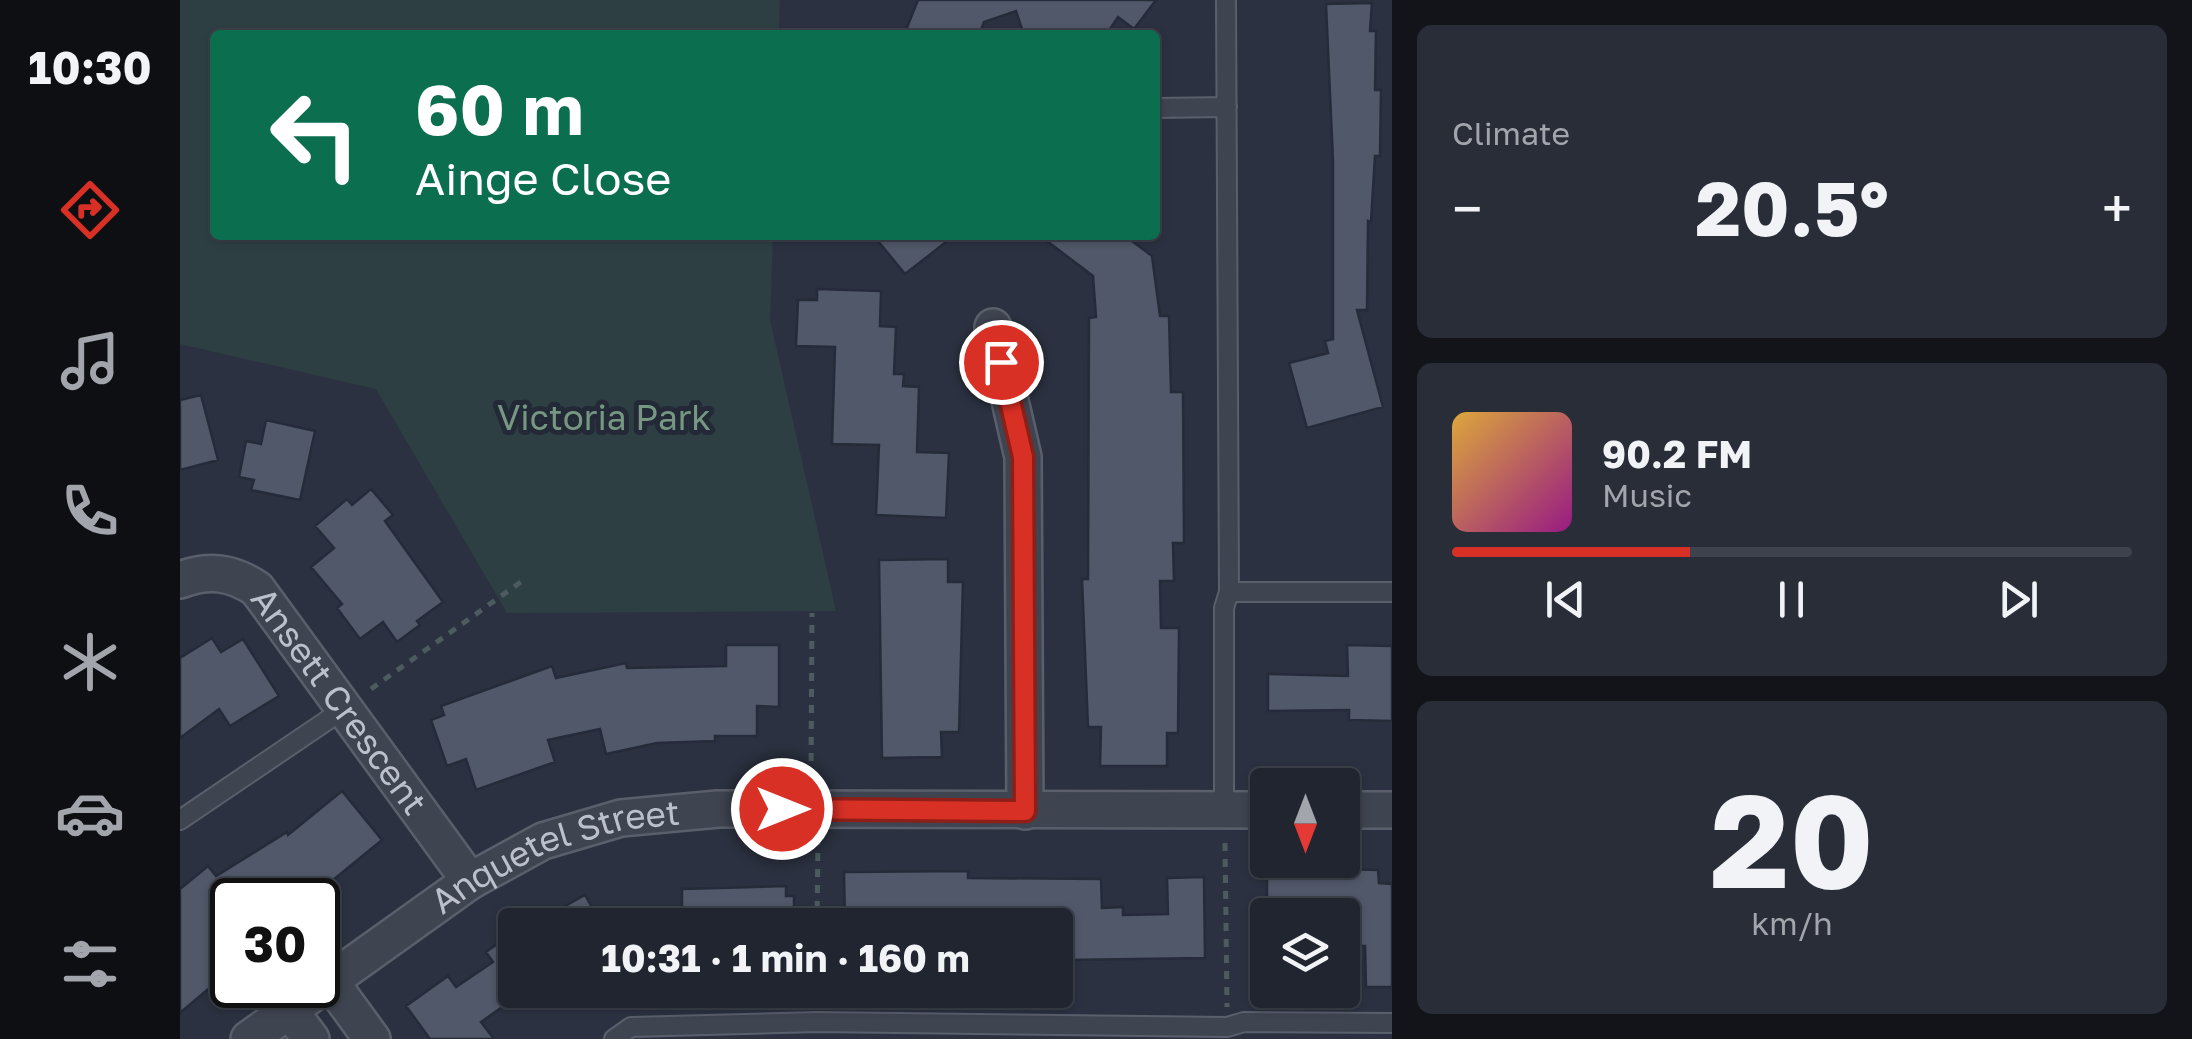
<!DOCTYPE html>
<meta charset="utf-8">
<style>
:root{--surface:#202530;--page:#282d38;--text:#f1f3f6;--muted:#a2a5ab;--line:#3d424c;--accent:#d93025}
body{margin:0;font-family:"Golos Text",sans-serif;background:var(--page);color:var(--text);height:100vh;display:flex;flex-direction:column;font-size:38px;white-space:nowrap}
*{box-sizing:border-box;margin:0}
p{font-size:32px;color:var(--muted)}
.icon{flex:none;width:55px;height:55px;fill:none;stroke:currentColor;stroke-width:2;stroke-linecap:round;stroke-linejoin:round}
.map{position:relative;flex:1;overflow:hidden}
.details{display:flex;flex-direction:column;gap:25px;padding:25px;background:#12141a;width:800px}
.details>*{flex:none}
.banner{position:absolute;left:30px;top:30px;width:950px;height:210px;border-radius:10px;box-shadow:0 2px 8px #0004,0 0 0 2px var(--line);background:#0b6e4f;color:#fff;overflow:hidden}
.needle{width:65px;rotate:180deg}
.buttons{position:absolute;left:1070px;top:768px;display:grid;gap:20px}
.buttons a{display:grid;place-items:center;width:110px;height:110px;border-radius:10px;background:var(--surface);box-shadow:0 2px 8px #0004,0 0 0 2px var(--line);font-size:50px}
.speed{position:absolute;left:30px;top:878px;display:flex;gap:20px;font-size:50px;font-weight:700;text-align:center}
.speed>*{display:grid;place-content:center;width:130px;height:130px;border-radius:50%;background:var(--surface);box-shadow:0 2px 8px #0004,0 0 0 2px var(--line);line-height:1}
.speed .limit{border:5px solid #111;border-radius:15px;background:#fff;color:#111}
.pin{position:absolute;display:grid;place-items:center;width:85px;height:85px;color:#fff;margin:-42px;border:5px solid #fff;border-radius:50%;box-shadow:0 2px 10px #0007}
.me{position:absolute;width:110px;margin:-55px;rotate:90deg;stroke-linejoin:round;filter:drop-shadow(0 0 8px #0008)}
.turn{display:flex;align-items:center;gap:35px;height:210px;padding:0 40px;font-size:45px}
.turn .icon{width:130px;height:130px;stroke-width:2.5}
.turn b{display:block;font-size:70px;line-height:85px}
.big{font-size:75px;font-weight:700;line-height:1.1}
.details .tile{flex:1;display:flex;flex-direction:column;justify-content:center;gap:15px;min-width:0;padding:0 35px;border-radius:15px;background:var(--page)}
.details .dial{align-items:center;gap:0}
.dial b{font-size:130px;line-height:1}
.song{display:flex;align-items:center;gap:30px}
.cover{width:120px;height:120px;border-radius:15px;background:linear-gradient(135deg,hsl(40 70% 55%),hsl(310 70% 35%))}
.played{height:10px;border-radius:5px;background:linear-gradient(90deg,var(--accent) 35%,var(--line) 35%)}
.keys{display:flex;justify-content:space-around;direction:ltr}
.heat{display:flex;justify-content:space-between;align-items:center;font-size:55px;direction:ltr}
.trip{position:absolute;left:318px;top:908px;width:575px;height:100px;border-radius:10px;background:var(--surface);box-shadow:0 2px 8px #0004,0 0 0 2px var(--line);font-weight:700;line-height:100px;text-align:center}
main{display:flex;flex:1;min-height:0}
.tab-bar{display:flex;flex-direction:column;width:180px;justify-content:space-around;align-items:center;background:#0d0f13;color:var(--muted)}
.tab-bar .icon{width:70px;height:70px}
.tab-bar .current{color:var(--accent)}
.tab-bar b{font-size:45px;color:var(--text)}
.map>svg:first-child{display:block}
.green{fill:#2e3f43}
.building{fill:#515869;stroke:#252b38;stroke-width:2.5}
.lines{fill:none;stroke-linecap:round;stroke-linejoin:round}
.lane-casing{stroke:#5a5f6b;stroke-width:22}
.street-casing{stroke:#5a5f6b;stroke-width:40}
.path{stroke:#4d5b60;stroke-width:5;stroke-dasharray:8 8;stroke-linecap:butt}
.lane{stroke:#3f4451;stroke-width:18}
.street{stroke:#3f4451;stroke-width:35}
.route-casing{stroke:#8d1f18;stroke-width:25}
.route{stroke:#d93025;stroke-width:18}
.labels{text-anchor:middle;stroke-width:10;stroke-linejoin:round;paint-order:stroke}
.park-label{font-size:35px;fill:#769882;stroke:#232936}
.street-label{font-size:35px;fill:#bcc0cb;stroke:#232936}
</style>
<main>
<nav class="tab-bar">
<b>10:30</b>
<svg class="icon current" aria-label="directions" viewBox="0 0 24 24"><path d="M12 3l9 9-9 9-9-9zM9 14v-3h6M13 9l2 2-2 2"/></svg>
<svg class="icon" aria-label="music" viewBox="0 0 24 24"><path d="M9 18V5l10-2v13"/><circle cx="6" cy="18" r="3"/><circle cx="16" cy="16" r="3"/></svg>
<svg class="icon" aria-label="phone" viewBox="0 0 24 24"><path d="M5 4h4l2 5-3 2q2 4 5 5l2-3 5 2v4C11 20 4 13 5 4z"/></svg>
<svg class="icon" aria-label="climate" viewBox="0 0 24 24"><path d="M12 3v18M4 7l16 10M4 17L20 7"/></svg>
<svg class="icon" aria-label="car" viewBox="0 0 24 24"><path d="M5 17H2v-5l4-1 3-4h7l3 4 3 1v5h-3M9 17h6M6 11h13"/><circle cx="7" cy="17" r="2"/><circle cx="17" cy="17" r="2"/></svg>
<svg class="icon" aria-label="filters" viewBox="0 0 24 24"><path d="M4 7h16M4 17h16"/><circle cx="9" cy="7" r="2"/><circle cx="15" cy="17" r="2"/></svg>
</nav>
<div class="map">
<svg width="1212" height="1039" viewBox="0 0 1212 1039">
<rect width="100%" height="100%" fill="#2b3140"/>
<path class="green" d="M0 0H600L599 35H35V235H593L590 320 656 611 327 613 196 389 0 344Z"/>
<path class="building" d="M738 0H976L954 29 938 17 926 35H844L836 11 804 22 799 35H724Z
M1192 3 1190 31H1196L1195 90H1201L1200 156H1195L1191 222 1188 221 1187 310H1177L1203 407 1127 428 1109 363 1148 353 1145 341 1153 339V161L1146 4Z
M693 235H775L725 274Z
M859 235H944L972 256 980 316H989L991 392H1003L1004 543H993L994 581H980L981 628H999L998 733H987V766H920L921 727H908L902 579H908L909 318 916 317 913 276Z
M637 289 701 291 700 326 716 327 714 374H724L723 386 739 387 737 452 769 453 766 518 696 515 699 445 652 444 655 347 616 346 618 300H637Z
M21 395 38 460 0 470V400Z
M86 420 135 431 120 500 71 490 74 480 59 477 66 441 81 444Z
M191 489 213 515 205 521 263 602 237 621 240 625 217 642 203 622 180 639 157 608 162 604 131 567 154 548 135 526 167 499 172 505Z
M768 559V582H783L779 732H761L762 757 702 758 699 560Z
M32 638 41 652 63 639 99 696 50 726 39 709 0 738V658Z
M546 645H599V707L577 706V736H535V741L477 743 426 754 420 729 368 740 375 762 296 790 286 759 267 766 251 720 264 715 261 706 372 666 376 678 446 663 447 668 546 666Z
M1167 645 1212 646V721L1169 720V710L1088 711V674L1168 676Z
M162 791 202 840 142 889 149 900H52V969L0 1013V889L28 866 36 876 107 832 108 835Z
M1087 867 1198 870 1199 883 1212 884V987H1186L1185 946H1180L1179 909 1087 907Z
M788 871V878L921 879 922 908 943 907V915L988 914 987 878 1024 877 1025 958 887 960 886 935H875V925H665L664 872Z
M606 886V896H614V925H502V889Z
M405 895 422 925H351Z
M335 931V998L301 1022 314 1039H250L226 1006 268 976 276 987 313 962 306 952Z"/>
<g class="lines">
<defs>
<path id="lane" d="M975 108 1047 107
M1049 592H1212
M1044 810V608L1049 592 1046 0
M0 820 164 709
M434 1039 451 1027 637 1022 1047 1027 1064 1022 1212 1023"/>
<g id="street">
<path d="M813 327 843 457 845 811"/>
<path id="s1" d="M0 580C29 569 52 572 77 589L290 881"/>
<path d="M1162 810H1212"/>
<path d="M149 980 192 1039"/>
<path d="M109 1010 131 1039"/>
<path id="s2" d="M69 1039 290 881 363 841 441 818 538 809 1088 810"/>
</g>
</defs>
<use href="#lane" class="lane-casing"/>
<use href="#street" class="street-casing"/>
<path class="path" d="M191 689 345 579
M631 777 632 613
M1045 843 1047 1007
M637 925 638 838"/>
<use href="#lane" class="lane"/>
<use href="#street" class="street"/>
</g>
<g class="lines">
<defs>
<path id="route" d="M602 809 845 811 843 457 821 362"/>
</defs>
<use href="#route" class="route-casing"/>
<use href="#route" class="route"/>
</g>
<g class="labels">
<g class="park-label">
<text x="424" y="430">Victoria Park</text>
</g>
<g class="street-label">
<text dy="12" stroke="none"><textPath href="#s1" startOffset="220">Ansett Crescent</textPath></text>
<text dy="12" stroke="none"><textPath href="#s2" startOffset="362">Anquetel Street</textPath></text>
</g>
</g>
</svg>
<div class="buttons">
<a><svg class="needle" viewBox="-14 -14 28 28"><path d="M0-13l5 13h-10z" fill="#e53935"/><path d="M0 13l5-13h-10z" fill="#a2a5ab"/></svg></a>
<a><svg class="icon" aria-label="layers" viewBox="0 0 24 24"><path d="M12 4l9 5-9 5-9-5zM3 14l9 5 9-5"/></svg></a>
</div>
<div class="speed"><div class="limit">30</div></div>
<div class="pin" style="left:821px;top:362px;background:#d93025"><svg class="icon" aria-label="arrive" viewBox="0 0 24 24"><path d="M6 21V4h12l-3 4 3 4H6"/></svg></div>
<svg class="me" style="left:602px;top:809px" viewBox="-20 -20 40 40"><circle r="17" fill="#d93025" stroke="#fff" stroke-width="3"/><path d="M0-11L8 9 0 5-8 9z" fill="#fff"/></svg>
<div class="trip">10:31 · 1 min · 160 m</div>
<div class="banner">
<div class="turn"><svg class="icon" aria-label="left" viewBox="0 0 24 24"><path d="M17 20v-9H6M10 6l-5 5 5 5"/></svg><div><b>60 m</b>Ainge Close</div></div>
</div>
</div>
<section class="details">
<div class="tile"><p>Climate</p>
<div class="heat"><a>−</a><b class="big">20.5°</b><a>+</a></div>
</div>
<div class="tile">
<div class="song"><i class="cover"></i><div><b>90.2 FM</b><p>Music</p></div></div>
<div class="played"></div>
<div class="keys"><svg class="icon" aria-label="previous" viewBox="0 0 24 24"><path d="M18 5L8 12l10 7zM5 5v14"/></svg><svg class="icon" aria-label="pause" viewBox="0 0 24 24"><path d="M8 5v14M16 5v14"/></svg><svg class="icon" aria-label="next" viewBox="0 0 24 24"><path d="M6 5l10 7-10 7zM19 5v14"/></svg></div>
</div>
<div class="tile dial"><b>20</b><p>km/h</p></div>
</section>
</main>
